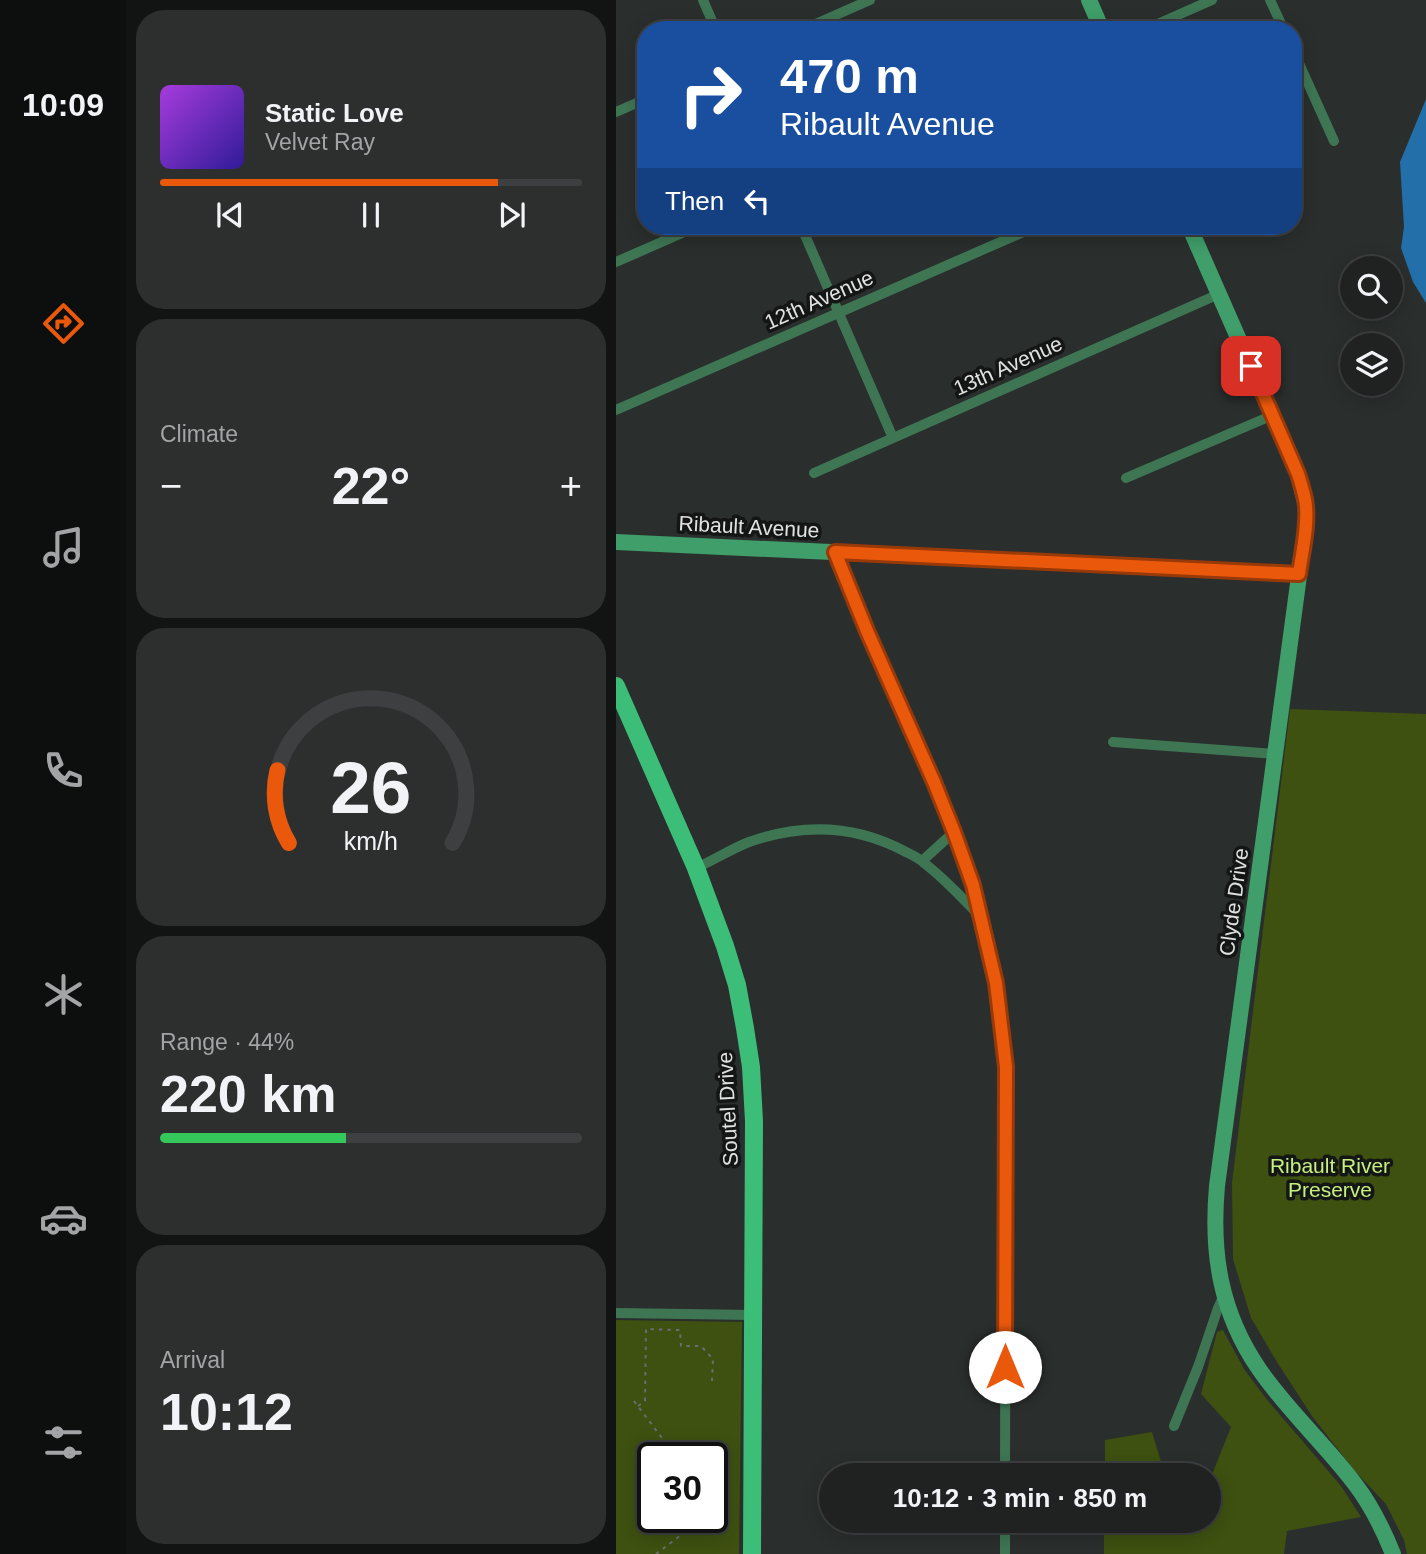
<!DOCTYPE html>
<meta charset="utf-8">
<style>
:root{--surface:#202222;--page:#2d2f2f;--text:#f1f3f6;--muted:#a2a4a5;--line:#3d3f40;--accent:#ea580c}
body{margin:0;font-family:Arial,sans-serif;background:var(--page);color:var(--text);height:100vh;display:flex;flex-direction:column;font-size:26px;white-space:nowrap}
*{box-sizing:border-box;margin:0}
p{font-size:23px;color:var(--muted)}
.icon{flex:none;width:38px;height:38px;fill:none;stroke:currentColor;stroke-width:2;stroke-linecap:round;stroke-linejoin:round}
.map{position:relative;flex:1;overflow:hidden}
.side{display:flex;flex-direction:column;gap:10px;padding:10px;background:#121313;width:490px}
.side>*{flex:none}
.banner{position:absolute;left:21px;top:21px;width:665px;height:214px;border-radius:28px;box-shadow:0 4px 18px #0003,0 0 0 2px var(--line);background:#1a4fa0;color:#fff;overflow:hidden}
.tools{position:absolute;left:724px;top:256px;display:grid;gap:14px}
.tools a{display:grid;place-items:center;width:63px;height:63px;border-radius:50%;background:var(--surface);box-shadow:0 4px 18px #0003,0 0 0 2px var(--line);font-size:35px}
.speed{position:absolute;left:21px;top:1442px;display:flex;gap:14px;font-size:35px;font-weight:700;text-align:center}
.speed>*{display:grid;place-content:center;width:91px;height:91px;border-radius:50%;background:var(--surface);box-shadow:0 4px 18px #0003,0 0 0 2px var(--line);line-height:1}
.speed .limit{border:4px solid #111;border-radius:10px;background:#fff;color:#111}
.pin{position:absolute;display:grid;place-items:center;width:60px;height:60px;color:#fff;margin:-30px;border-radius:14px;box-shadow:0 4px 10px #0006}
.me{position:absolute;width:77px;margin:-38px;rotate:0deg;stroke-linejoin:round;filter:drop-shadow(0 0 5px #0008)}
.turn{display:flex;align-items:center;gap:24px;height:147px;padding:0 28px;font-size:32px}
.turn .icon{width:91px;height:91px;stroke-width:2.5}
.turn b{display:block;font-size:49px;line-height:60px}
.then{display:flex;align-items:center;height:66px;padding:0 28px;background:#0003;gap:14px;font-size:26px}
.big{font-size:52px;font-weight:800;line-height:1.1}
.side .widget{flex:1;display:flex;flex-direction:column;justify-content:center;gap:10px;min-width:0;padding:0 24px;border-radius:28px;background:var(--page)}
.side .dial{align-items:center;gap:0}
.dial svg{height:182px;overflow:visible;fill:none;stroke:var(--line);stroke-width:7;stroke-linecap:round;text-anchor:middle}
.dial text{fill:var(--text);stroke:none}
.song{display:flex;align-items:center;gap:21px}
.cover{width:84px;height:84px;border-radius:10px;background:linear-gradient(135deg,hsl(280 70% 55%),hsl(250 70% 35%))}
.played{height:7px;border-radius:4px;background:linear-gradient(90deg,var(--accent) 80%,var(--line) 80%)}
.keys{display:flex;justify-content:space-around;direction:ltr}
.heat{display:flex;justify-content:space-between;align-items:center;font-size:38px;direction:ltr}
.charge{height:10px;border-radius:5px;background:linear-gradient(90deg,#34c759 44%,var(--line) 0)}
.trip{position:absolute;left:203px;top:1463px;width:402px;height:70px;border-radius:35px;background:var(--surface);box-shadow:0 4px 18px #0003,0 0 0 2px var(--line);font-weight:800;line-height:70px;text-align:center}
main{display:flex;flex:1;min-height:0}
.dock{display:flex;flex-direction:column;width:126px;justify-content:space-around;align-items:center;background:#0d0e0e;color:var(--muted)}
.dock .icon{width:49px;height:49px}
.dock .current{color:var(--accent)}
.dock b{font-size:32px;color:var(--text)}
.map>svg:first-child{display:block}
.green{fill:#3e5110;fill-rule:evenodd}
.water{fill:#236faa}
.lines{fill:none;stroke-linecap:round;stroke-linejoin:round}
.path{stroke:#6a6d6c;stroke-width:2;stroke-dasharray:3.5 5;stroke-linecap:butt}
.street{stroke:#3e7654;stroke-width:10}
.secondary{stroke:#3f9e69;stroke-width:16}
.primary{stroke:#3cbd78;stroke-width:18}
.route-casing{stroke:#983908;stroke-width:18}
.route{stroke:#ea580c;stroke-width:12}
.labels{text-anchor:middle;stroke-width:7;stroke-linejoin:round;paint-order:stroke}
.street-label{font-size:21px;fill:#e0e2e2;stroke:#141616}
.park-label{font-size:21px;fill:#c7ef7e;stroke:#141616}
</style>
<main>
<nav class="dock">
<b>10:09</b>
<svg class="icon current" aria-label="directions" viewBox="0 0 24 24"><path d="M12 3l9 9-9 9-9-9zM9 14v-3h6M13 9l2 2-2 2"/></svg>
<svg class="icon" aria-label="music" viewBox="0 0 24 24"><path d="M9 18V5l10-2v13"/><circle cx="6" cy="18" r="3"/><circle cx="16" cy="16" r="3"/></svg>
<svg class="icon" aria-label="phone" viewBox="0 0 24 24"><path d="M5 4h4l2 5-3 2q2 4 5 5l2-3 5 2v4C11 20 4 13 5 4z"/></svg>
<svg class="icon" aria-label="climate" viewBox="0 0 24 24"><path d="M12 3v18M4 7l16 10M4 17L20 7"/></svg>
<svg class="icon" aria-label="car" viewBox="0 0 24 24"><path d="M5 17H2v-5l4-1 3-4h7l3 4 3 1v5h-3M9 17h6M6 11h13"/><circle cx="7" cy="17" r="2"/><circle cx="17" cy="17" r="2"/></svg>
<svg class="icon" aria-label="filters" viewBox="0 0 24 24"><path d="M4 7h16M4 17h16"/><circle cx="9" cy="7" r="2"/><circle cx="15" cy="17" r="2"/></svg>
</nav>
<section class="side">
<div class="widget">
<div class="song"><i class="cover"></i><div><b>Static Love</b><p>Velvet Ray</p></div></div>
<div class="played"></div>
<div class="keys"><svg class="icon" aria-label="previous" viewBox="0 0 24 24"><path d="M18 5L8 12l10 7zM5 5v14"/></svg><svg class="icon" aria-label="pause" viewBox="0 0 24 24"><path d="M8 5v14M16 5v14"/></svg><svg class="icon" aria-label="next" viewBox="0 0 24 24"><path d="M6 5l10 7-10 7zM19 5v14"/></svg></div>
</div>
<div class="widget"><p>Climate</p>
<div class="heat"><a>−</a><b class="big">22°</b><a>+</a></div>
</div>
<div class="widget dial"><svg viewBox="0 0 100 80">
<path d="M14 69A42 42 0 1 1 86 69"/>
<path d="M14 69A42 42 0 0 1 9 37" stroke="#ea580c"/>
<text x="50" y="56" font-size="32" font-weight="700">26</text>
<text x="50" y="72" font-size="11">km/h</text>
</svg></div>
<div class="widget"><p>Range · 44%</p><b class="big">220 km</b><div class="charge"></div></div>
<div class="widget"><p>Arrival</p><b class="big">10:12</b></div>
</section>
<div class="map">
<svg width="810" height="1554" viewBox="0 0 810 1554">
<rect width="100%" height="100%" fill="#2a2e2d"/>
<path class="green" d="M674 709 810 714V1554H791L788 1540 770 1504 738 1470 696 1416 661 1362 635 1318 617 1259 616 1183Z
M0 1320 126 1322 123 1554H0ZM37 1458H96V1517H37Z
M607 1330 628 1369 652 1401 725 1486 745 1517 671 1531 668 1554H488V1521H593V1478L595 1477 615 1427 585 1394 601 1332Z
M536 1432 549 1475H489V1440Z"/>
<path class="water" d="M810 99V303L797 282 785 248 788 227 784 162Z"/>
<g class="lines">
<path class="path" d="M18 1401 61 1458
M22 1406 29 1401 30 1329 64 1330 65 1346H85L97 1359 96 1381
M40 1554 89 1517"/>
<path class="street" d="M87 0 100 30
M654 0 668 30
M186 30 254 0
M528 30 596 0
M677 50 718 141
M0 112 30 99
M185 226 277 438
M0 262 82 226
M0 410 421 226
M198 473 603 294
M510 478 657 415
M219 553 251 631 318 782 338 832 357 885 380 983 390 1067 389 1475
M497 742 659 754
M306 861 338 832
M80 868C98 860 115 849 133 842 187 823 240 825 290 852 296 855 303 858 308 863 328 878 345 897 363 915
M0 1313 137 1315
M558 1426 582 1367 602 1308 608 1295
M389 1554V1521"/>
<path class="secondary" d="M473 0 486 30
M573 226 682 474 690 506V524L601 1186C595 1253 604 1312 643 1369 671 1410 709 1444 739 1484 755 1505 767 1529 777 1554
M0 542 683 574"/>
<path class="primary" d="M0 686 80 868 109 946 121 985 129 1028 135 1067 138 1121 136 1554"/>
</g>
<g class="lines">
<defs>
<path id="route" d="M389 1367 390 1067 380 983 357 885 338 832 318 782 251 631 219 552 683 574C686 552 692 529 690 506 689 495 685 484 682 474L635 366"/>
</defs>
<use href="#route" class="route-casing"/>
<use href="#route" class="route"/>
</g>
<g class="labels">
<g class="street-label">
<text transform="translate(203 300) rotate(-24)" y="7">12th Avenue</text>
<text transform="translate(392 366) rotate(-24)" y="7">13th Avenue</text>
<text transform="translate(133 527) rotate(3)" y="7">Ribault Avenue</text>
<text transform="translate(618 902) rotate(-82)" y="7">Clyde Drive</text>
<text transform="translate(112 1109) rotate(-93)" y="7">Soutel Drive</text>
</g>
<g class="park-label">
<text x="714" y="1173">Ribault River<tspan x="714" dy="24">Preserve</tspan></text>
</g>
</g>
</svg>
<div class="tools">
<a><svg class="icon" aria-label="search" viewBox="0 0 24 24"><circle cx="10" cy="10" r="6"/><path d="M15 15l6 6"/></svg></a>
<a><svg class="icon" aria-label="layers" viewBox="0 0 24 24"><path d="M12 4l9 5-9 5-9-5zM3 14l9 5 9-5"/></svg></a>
</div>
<div class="speed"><div class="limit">30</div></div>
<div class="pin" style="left:635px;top:366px;background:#d93025"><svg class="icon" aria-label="arrive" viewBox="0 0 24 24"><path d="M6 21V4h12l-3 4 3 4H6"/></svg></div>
<svg class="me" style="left:389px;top:1367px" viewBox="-20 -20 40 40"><circle r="19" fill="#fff"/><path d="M0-13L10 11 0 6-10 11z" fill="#ea580c"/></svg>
<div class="trip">10:12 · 3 min · 850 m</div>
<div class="banner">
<div class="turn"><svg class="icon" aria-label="right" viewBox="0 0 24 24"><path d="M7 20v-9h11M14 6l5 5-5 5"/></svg><div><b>470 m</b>Ribault Avenue</div></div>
<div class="then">Then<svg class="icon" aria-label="left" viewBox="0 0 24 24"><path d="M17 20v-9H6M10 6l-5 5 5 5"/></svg></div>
</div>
</div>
</main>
